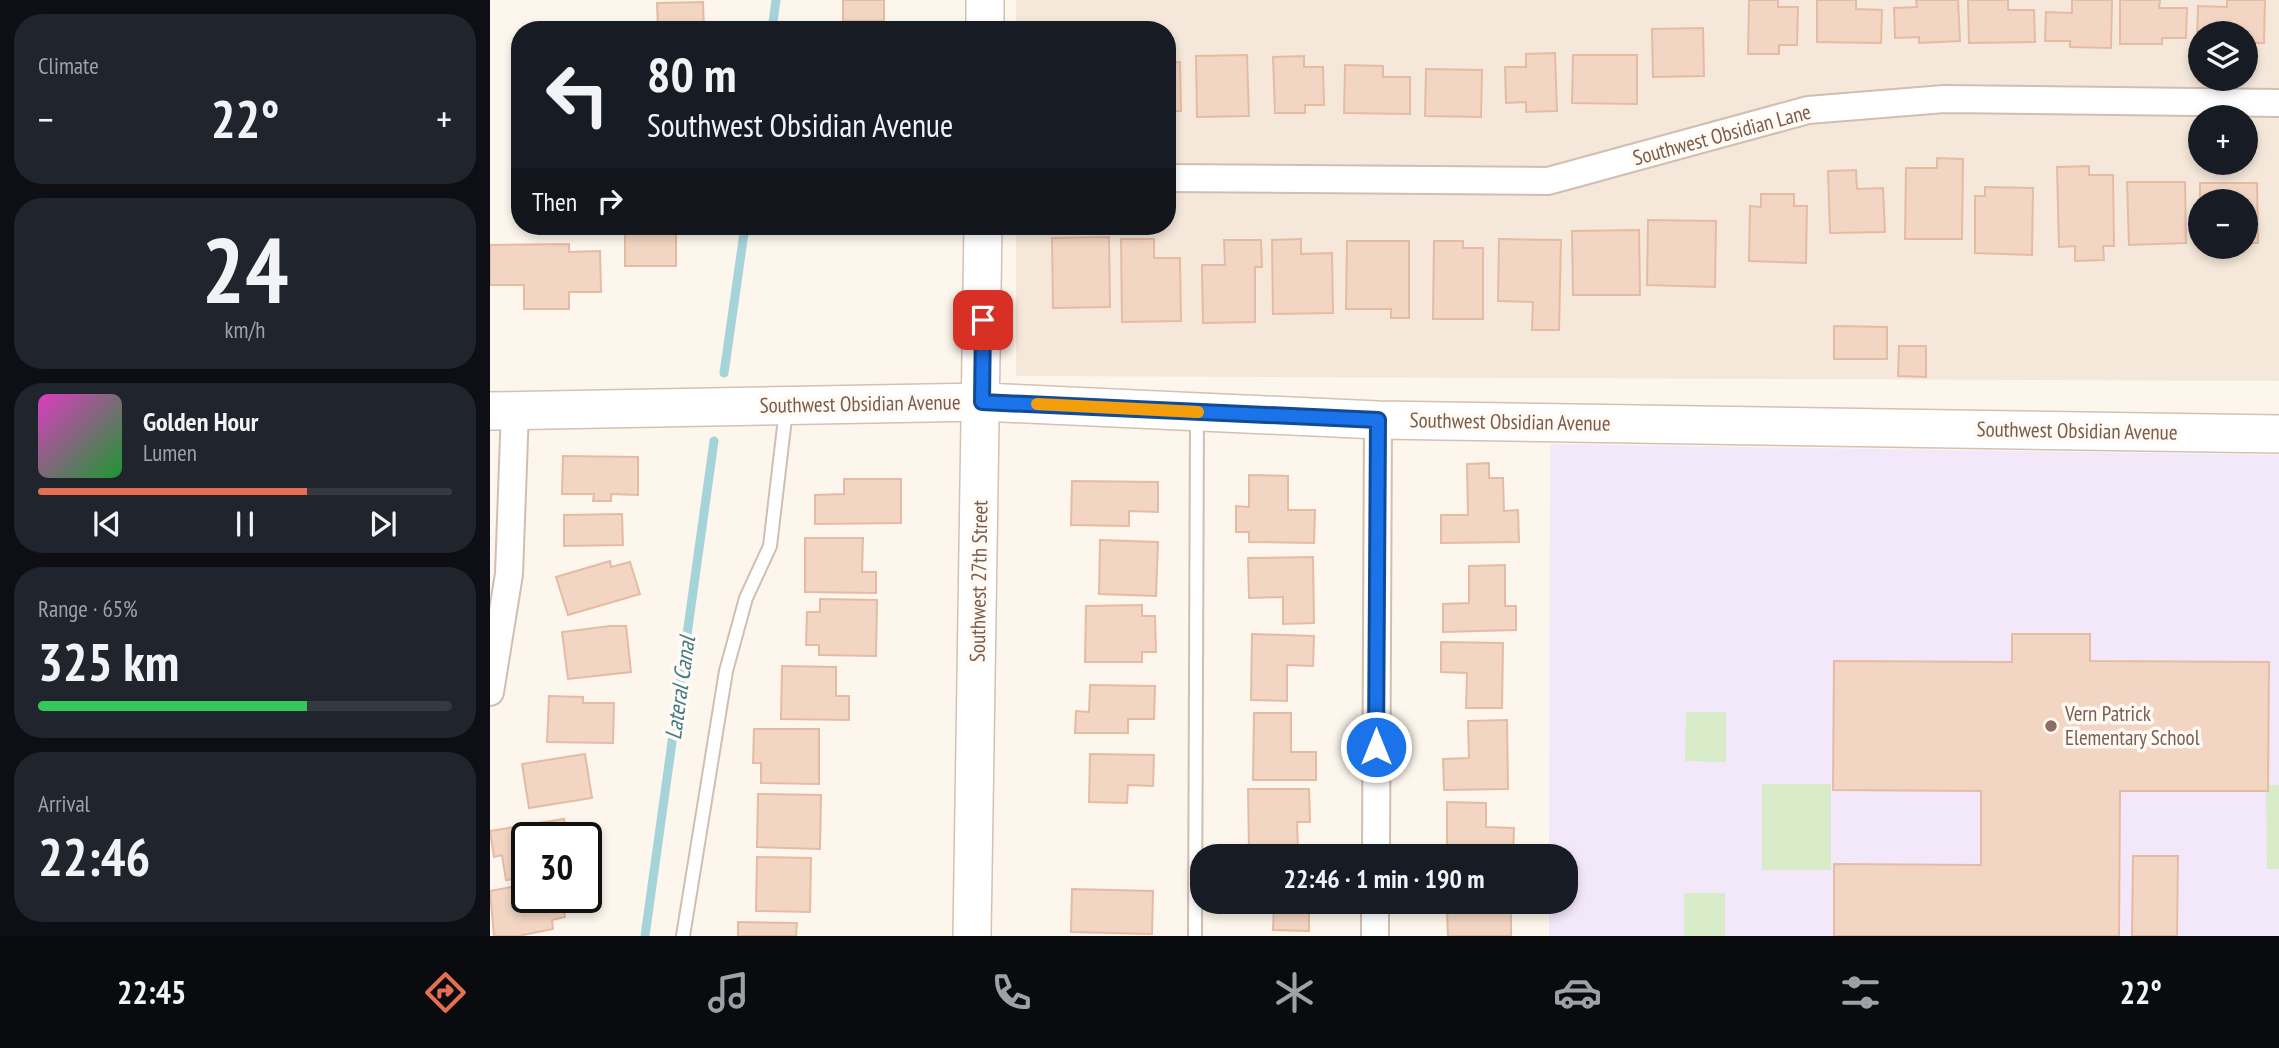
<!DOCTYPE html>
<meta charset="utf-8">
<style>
:root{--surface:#171b24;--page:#20242c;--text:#f1f3f6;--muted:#9ea1a6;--line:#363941;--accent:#e76f51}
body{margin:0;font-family:"PT Sans Narrow",sans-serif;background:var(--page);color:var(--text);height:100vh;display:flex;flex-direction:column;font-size:26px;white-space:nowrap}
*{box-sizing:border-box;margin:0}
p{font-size:23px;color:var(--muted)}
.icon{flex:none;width:38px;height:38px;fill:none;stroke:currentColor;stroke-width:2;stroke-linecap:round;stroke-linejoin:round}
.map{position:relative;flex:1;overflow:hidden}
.details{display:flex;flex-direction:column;gap:14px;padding:14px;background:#0d0f14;width:490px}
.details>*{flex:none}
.guide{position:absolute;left:21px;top:21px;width:665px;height:214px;border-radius:28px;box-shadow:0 4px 10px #0003;background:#171b24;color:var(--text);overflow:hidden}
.controls{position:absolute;left:1698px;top:21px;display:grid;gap:14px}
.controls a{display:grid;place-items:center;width:70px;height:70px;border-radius:50%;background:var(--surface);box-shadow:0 4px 10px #0003;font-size:35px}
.speed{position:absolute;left:21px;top:822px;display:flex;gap:14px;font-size:35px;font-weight:700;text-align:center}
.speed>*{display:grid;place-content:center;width:91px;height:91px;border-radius:50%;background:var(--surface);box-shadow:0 4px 10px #0003;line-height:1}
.speed .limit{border:4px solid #111;border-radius:10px;background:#fff;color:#111}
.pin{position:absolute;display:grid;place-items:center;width:60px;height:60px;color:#fff;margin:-30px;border-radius:14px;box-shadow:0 4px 10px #0006}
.me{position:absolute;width:77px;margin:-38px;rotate:0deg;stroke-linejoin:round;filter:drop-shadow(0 0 5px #0008)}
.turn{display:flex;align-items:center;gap:24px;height:147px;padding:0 21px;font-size:32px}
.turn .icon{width:91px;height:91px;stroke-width:2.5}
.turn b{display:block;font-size:49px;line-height:60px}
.then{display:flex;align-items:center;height:66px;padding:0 21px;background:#0003;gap:14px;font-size:26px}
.big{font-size:52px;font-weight:800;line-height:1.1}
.details .tile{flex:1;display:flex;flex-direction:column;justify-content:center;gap:10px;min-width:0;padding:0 24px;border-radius:28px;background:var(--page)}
.details .dial{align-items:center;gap:0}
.dial b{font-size:91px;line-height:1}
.song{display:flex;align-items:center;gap:21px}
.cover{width:84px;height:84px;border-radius:10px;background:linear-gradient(135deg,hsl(310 70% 55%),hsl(130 70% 35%))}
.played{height:7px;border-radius:4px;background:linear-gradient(90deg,var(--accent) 65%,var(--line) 65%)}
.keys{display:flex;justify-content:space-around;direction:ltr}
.heat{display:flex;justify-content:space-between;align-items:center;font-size:38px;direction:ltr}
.charge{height:10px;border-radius:5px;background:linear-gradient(90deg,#34c759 65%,var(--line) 0)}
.trip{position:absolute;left:700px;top:844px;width:388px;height:70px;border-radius:28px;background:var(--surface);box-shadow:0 4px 10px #0003;font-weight:800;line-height:70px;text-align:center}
.tabs{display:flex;height:112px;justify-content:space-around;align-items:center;background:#090b0e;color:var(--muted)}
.tabs .icon{width:49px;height:49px}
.tabs .selected{color:var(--accent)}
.tabs b{font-size:32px;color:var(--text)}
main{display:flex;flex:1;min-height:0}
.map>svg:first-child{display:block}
.residential{fill:#f5e8da;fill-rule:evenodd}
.education{fill:#f3e8fa}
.green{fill:#d8ecc9}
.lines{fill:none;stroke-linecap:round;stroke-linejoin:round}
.stream{stroke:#a5d3da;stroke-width:9}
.building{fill:#f3d5c3;stroke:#e6bba3;stroke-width:2}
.lane-casing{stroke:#d1beb0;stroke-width:16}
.street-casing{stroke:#d1beb0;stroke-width:30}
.secondary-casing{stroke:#d6c0b0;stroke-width:40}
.lane{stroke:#fff;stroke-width:12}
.street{stroke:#fff;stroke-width:26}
.secondary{stroke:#fff;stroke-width:37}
.route-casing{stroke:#114b97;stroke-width:18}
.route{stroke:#1a73e8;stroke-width:12}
.slow{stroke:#f59e0b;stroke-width:12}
.education-dot{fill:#8d6e63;stroke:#fffaf3;stroke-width:2.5}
.labels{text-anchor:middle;stroke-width:7;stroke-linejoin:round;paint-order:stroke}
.street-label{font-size:21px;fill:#7a5c4d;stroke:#fffaf3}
.education-label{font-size:21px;fill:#785e54;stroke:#fffaf3;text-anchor:start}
.water-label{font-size:23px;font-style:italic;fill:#437c86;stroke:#fffaf3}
</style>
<main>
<section class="details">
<div class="tile"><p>Climate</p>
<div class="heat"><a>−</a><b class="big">22°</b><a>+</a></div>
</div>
<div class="tile dial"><b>24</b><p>km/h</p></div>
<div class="tile">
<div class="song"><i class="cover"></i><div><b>Golden Hour</b><p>Lumen</p></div></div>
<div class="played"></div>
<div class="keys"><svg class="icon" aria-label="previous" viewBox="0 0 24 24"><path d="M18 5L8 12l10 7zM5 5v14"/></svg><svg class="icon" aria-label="pause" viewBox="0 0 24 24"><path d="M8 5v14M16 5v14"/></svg><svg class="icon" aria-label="next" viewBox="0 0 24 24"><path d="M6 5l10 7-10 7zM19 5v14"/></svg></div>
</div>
<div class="tile"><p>Range · 65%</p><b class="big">325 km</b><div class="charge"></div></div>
<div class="tile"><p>Arrival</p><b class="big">22:46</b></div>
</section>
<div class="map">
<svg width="1789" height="936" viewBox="0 0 1789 936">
<rect width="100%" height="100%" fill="#fdf6ec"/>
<path class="residential" d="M526 0H1789V381L526 376V226H677V30H526ZM1710 33H1755V79H1710ZM1710 117H1755V163H1710ZM1710 201H1755V247H1710Z"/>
<path class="education" d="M1060 444 1789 455V936H1059V901H1076V856H1059Z"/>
<path class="green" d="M1196 712H1236V762L1195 761Z
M1272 784H1341V870H1272Z
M1776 785H1789V869H1777Z
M1194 893H1235V936H1194Z"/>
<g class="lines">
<path class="stream" d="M282 30 286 0
M234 373 255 226
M155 936 224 441"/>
</g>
<path class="building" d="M353 0H394V21H353Z
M1259 0H1288V7H1308L1307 45H1289V54H1258Z
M1327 0H1366V9L1392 10 1391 43 1327 42Z
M1426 0H1468L1470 41 1429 43V37L1405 38 1404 8 1427 7Z
M1478 0H1518V10H1544L1545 42 1479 43Z
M1582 0H1622L1621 48 1580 47V41H1555L1556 12 1582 13Z
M1630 0H1670L1669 8H1697L1696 38H1672V44H1630Z
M1737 0H1775L1774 43H1755V33H1710V42H1707L1708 6 1737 7Z
M213 2 214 30H168L167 3Z
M58 26 102 29 101 30H58Z
M1213 28 1214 76 1163 77 1162 29Z
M1065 53 1067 111 1036 112V102L1016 103 1015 67H1036V54Z
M757 55 759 116 707 117 706 56Z
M1083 55H1147V104L1082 103Z
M814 56V67H833L834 105H815V113H785L783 57Z
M690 62 691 111H677V63Z
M855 65 893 66V77H920V114L854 113Z
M936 69 992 70 991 117 935 116Z
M1447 158 1473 159 1472 239H1415L1416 168H1447Z
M1599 166V175H1623L1624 246H1613L1614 260 1585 261V246L1569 247 1567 167Z
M1366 170 1367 189 1393 188 1395 232 1340 233 1338 171Z
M1637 182H1695L1696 243 1639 245Z
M1710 183H1767L1768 243H1755V201H1710Z
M1495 187 1543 188 1542 255 1485 253V196H1495Z
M1271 194H1304V206H1317L1316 263 1259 261 1260 206 1271 207Z
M1158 220 1226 221 1225 287 1157 285Z
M135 226H186V266H135Z
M1149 230 1150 295H1083L1082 231Z
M619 237 620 307 563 308 562 238Z
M631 239H664V258H690L691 321 632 322Z
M811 239V254L842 253 843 313 783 314 782 240Z
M1009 239 1071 240 1069 330H1042L1043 302 1008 301Z
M734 240H771L772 267H765V322L713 323 712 265H735Z
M857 241H919V318H901V309H856Z
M944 241H973V248H993V319H943Z
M79 244V252L110 251 111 292H79V309H34V285H0V245Z
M1344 326 1397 327V359H1344Z
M1409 346H1436V377L1408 376Z
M73 456 148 457V495L121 494V501H103L104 494H72Z
M999 463V478H1013L1014 511 1028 510 1029 542 951 543V515H978L977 464Z
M759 475 798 476V510H825L824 543 759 542V532H746V506L759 507Z
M354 479H411V523L325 524V495L354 494Z
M582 481 668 482V512L639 511V526L581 525Z
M132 514 133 545 74 546V515Z
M315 538H373L372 572H386V593L315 592Z
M610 540 668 542 666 596 609 594Z
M823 557 824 623 793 624V597L759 598 758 558Z
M120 561 121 567 140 562 150 594 78 615 66 577Z
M1015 565V606H1026V630L953 632V604L979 603V566Z
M330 599 387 600 386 656 329 655V645H316L317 612H330Z
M652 605V616H665L666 652H652V662H595L596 606Z
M120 626H136L141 672 78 679 72 632Z
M762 634 824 636 823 666 797 665V701L761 700Z
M1522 634H1600V661L1779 662 1778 791H1630L1629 936H1344V864L1491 865V791L1343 790 1344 661 1522 662Z
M951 642 1013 643 1012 708H976L977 673 951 672Z
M292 666 346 667V696H359V720L291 719Z
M600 685 665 686 664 719H638V733H585L586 711 599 712Z
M59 696 93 697V703H124L123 743 57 742Z
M764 713H801V752H826V780H763Z
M1017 720 1018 789 954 790 953 759 979 758 978 721Z
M264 729H329V784L271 783V763H263Z
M95 754 102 798 39 808 32 764Z
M600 754 664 755 663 786 638 785 637 803 599 802Z
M758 789H819L820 822H807L808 851 759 852Z
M268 794 331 795 330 849 267 847Z
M957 802 996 803V827L1024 828 1023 856H957Z
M74 819 77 838H37V877L16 880 12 855 4 857 0 831Z
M1643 856H1688L1687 936H1642Z
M267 857 321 858 320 912 266 911Z
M32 885 33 890H37V898H72L75 917 62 920 63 929 28 936H4L0 891Z
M582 889 663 891 662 934 581 932Z
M754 901H819V931L783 930 784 904H754Z
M982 901H1021V936H958L957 912H982Z
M248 922 307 923 306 936H248Z"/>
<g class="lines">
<defs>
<path id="lane" d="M193 936 236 671 256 598 280 546 296 410
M705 936 707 415"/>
<path id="street" d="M677 178 1058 181 1318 110 1454 99 1789 103
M0 692 19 574 25 410
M886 856 888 420
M885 936V901"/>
<path id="secondary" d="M495 30V0
M0 411 492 402 888 420 1789 434
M482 936 493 226"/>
</defs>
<use href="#lane" class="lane-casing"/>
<use href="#street" class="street-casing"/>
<use href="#secondary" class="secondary-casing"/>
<use href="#lane" class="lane"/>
<use href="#street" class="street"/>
<use href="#secondary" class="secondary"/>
</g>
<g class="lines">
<defs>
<path id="route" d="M493 320 492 402 888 420 886 747"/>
</defs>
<use href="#route" class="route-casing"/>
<use href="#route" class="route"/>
<path class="slow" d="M547 404 708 412"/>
</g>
<circle class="education-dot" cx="1561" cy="726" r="7"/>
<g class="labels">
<g class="street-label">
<text transform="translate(1232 135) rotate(-15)" y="7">Southwest Obsidian Lane</text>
<text transform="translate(370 404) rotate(-1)" y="7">Southwest Obsidian Avenue</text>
<text transform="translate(1020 422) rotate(1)" y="7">Southwest Obsidian Avenue</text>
<text transform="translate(1587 431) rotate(1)" y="7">Southwest Obsidian Avenue</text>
<text transform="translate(489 581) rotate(-89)" y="7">Southwest 27th Street</text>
</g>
<g class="education-label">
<text x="1575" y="721">Vern Patrick<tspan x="1575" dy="24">Elementary School</tspan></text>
</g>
<g class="water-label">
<text transform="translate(190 688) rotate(-82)" y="8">Lateral Canal</text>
</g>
</g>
</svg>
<div class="controls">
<a><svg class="icon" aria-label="layers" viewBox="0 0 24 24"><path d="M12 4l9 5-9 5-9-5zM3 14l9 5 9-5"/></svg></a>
<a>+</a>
<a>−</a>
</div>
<div class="speed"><div class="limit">30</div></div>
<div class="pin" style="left:493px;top:320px;background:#d93025"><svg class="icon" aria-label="arrive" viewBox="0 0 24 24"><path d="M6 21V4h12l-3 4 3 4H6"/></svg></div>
<svg class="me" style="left:886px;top:747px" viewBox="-20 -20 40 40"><circle r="17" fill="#1a73e8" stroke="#fff" stroke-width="3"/><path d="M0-11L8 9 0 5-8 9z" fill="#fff"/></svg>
<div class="trip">22:46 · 1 min · 190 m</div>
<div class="guide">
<div class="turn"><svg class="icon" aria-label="left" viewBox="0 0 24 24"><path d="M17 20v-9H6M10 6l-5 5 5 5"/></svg><div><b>80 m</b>Southwest Obsidian Avenue</div></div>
<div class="then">Then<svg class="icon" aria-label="right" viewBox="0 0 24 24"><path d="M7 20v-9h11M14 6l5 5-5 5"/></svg></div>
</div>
</div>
</main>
<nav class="tabs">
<b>22:45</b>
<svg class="icon selected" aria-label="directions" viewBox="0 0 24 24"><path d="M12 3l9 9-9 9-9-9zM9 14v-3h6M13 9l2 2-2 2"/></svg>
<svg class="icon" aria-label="music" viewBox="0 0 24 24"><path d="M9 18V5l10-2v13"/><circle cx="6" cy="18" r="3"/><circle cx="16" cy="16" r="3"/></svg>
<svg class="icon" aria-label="phone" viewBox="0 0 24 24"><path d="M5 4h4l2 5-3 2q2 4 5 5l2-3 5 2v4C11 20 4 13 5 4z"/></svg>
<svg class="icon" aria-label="climate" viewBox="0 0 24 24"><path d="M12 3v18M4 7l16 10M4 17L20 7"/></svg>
<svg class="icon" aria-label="car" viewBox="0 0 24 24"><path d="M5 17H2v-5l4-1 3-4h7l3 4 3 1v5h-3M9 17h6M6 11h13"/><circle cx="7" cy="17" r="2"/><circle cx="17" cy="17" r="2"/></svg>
<svg class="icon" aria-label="filters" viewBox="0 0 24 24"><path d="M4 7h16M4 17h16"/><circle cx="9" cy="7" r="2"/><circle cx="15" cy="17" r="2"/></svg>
<b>22°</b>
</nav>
